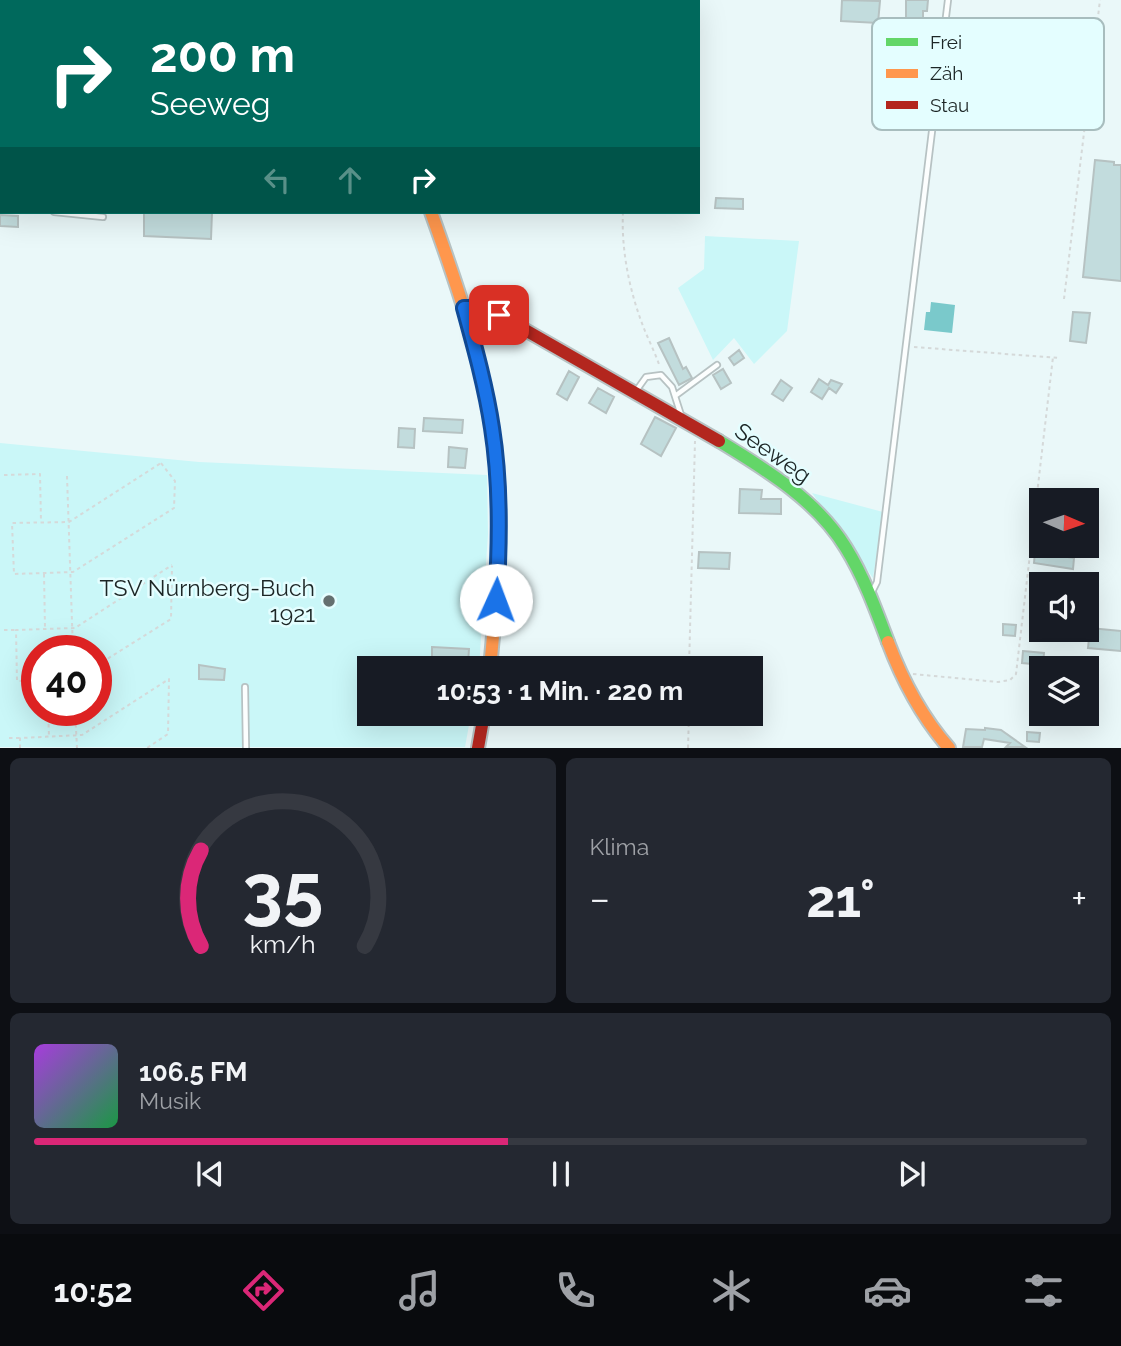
<!DOCTYPE html>
<html lang="de">
<meta charset="utf-8">
<style>
:root{--surface:#171b24;--page:#242831;--text:#f1f3f6;--muted:#9ea1a6;--line:#363941;--accent:#db2777}
body{margin:0;font-family:Raleway,sans-serif;background:var(--page);color:var(--text);height:100vh;display:flex;flex-direction:column;font-size:26px;white-space:nowrap}
*{box-sizing:border-box;margin:0}
p{font-size:23px;color:var(--muted)}
.icon{flex:none;width:38px;height:38px;fill:none;stroke:currentColor;stroke-width:2;stroke-linecap:round;stroke-linejoin:round}
.map{position:relative;height:748px;overflow:hidden}
.drawer{display:flex;flex-direction:column;gap:10px;padding:10px;background:#0d0f14;flex:1}
.drawer>*{flex:none}
.banner{position:absolute;left:0px;top:0px;width:700px;height:214px;box-shadow:0 7px 28px #0002;background:#00695c;color:#fff;overflow:hidden}
.needle{width:46px;rotate:92deg}
.controls{position:absolute;left:1029px;top:488px;display:grid;gap:14px}
.controls a{display:grid;place-items:center;width:70px;height:70px;border-radius:0px;background:var(--surface);box-shadow:0 7px 28px #0002;font-size:35px}
.speed{position:absolute;left:21px;top:635px;display:flex;gap:14px;font-size:35px;font-weight:700;text-align:center}
.speed>*{display:grid;place-content:center;width:91px;height:91px;border-radius:50%;background:var(--surface);box-shadow:0 7px 28px #0002;line-height:1}
.speed .limit{border:10px solid #d22;background:#fff;color:#111}
.pin{position:absolute;display:grid;place-items:center;width:60px;height:60px;color:#fff;margin:-30px;border-radius:14px;box-shadow:0 4px 10px #0006}
.me{position:absolute;width:77px;margin:-38px;rotate:2deg;stroke-linejoin:round;filter:drop-shadow(0 0 5px #0008)}
.turn{display:flex;align-items:center;gap:24px;height:147px;padding:0 35px;font-size:32px}
.turn .icon{width:91px;height:91px;stroke-width:2.5}
.turn b{display:block;font-size:49px;line-height:60px}
.lanes{display:flex;align-items:center;height:66px;padding:0 35px;background:#0003;justify-content:center;gap:35px;direction:ltr}
.lanes .off{opacity:.35}
.big{font-size:52px;font-weight:700;line-height:1.1}
.drawer .widget{flex:1;display:flex;flex-direction:column;justify-content:center;gap:10px;min-width:0;padding:0 24px;border-radius:10px;background:var(--page)}
.drawer .dial{align-items:center;gap:0}
.dial svg{height:182px;overflow:visible;fill:none;stroke:var(--line);stroke-width:7;stroke-linecap:round;text-anchor:middle}
.dial text{fill:var(--text);stroke:none}
.song{display:flex;align-items:center;gap:21px}
.cover{width:84px;height:84px;border-radius:10px;background:linear-gradient(135deg,hsl(280 70% 55%),hsl(140 70% 35%))}
.played{height:7px;border-radius:4px;background:linear-gradient(90deg,var(--accent) 45%,var(--line) 45%)}
.keys{display:flex;justify-content:space-around;direction:ltr}
.heat{display:flex;justify-content:space-between;align-items:center;font-size:38px;direction:ltr}
.drawer .tiles{flex:1;display:grid;gap:10px;grid-template-columns:1fr 1fr}
.widget:last-child{grid-column:span 2}
.trip{position:absolute;left:357px;top:656px;width:406px;height:70px;border-radius:0px;background:var(--surface);box-shadow:0 7px 28px #0002;font-weight:700;line-height:70px;text-align:center}
.tab-bar{display:flex;height:112px;justify-content:space-around;align-items:center;background:#090b0e;color:var(--muted)}
.tab-bar .icon{width:49px;height:49px}
.tab-bar .active{color:var(--accent)}
.tab-bar b{font-size:32px;color:var(--text)}
.map>svg:first-child{display:block}
.green{fill:#caf7f8;fill-rule:evenodd}
.water{fill:#7ac9cb}
.building{fill:#c2dcdd;stroke:#b6c2c2;stroke-width:2}
.lines{fill:none;stroke-linecap:round;stroke-linejoin:round}
.lane-casing{stroke:#b7c2c3;stroke-width:8}
.fast-casing{stroke:#b7c2c3;stroke-width:16}
.slow-casing{stroke:#b7c2c3;stroke-width:16}
.jam-casing{stroke:#b7c2c3;stroke-width:16}
.path{stroke:#d5d9d9;stroke-width:2;stroke-dasharray:3.5 3.5;stroke-linecap:butt}
.lane{stroke:#fcfefe;stroke-width:4.5}
.fast{stroke:#63d668;stroke-width:12}
.slow{stroke:#ff974d;stroke-width:12}
.jam{stroke:#b3261e;stroke-width:12}
.route-casing{stroke:#114b97;stroke-width:18}
.route{stroke:#1a73e8;stroke-width:12}
.poi-dot{fill:#647070;stroke:#e4feff;stroke-width:2.5}
.labels{text-anchor:middle;stroke-width:5;stroke-linejoin:round;paint-order:stroke}
.street-label{font-size:23px;fill:#1c2626;stroke:#e4feff}
.poi-label{font-size:23px;fill:#1c2626;stroke:#e4feff;text-anchor:end}
.key{fill:#e4feff;stroke:#a8bdbe;stroke-width:2}
.key-label{font-size:19px;fill:#1c2626}
</style>
<div class="map">
<svg width="1121" height="748" viewBox="0 0 1121 748">
<rect width="100%" height="100%" fill="#eaf8f9"/>
<path class="green" d="M705 236 799 241 787 331 754 364 734 338 713 360 678 288 704 269Z
M0 443 199 462 487 475 488 534 479 668H369V714H471L465 747H0ZM37 651H96V710H37Z
M812 493 883 512 873 578Z"/>
<path class="water" d="M931 302 955 305 952 333 924 330 926 312H930Z"/>
<path class="building" d="M842 0 880 1 878 23 841 21Z
M906 0H928L927 11H923V23L906 22Z
M1095 160 1114 162V165H1121V281L1083 277Z
M716 198 743 199V209L715 208Z
M144 212H212L211 239 144 236Z
M0 215 18 216V227L0 226Z
M1073 312 1090 313 1086 343 1070 341Z
M669 338 683 369 686 367 692 378 679 385 658 343Z
M739 350 744 358 734 365 729 358Z
M723 369 731 383 721 389 713 375Z
M569 371 579 377 567 400 557 394Z
M819 379 828 385 831 380 842 384 836 393 829 388 822 399 811 392Z
M781 380 792 388 783 401 772 394Z
M598 388 614 397 606 413 589 403Z
M655 417 676 428 661 456 641 444Z
M424 418 463 420 462 433 423 431Z
M399 428 415 429 414 448 398 447Z
M449 447 467 449 465 468 448 467Z
M740 489 762 490 761 499H781V514L739 513Z
M699 552 730 553 729 569 698 568Z
M1035 552 1074 558 1073 569 1034 563Z
M1003 624 1016 625 1015 636 1003 635Z
M1090 628 1121 631V651L1088 648Z
M432 647 469 649 468 663 432 661Z
M1023 651 1044 653 1043 665 1022 663Z
M199 665 225 669 224 680 199 679Z
M985 728 1001 730 1025 747H1006L1010 743 984 739 982 747H963L966 729 985 730Z
M1027 732 1040 733 1039 742 1027 741Z"/>
<g class="lines">
<defs>
<path id="lane" d="M74 2H131
M216 2V0
M0 4H2
M0 197 2 198
M54 212 103 217
M636 391 646 377 661 375 672 387 681 415
M675 396 717 365
M872 592 877 582 948 0
M245 687 246 748"/>
<path id="fast" d="M719 441C765 469 817 500 846 548 864 577 876 610 888 642"/>
<path id="slow" d="M431 212C456 282 481 354 492 428 504 508 498 588 490 668
M888 642C903 682 921 716 949 748"/>
<path id="jam" d="M345 0 371 2
M464 308H482L499 315 719 441
M478 748 484 714"/>
</defs>
<use href="#lane" class="lane-casing"/>
<use href="#fast" class="fast-casing"/>
<use href="#slow" class="slow-casing"/>
<use href="#jam" class="jam-casing"/>
<path class="path" d="M651 2V0
M623 212C621 251 630 294 645 331 650 343 656 355 660 367
M1064 299 1100 0
M914 347 1059 358
M161 463 175 481 174 508 73 572 14 574 12 523 69 522Z
M4 475 40 474 41 521
M67 476 73 651
M44 574 45 628
M4 630H15
M96 666 171 619 172 566
M689 668 695 441
M913 674 998 682 1010 680 1016 674 1053 357
M37 681H17L16 630 75 628 172 565
M48 710 49 736
M75 710 77 748
M9 738H19
M20 748V738L82 735 169 679 168 734 147 748
M688 748 689 714"/>
<use href="#lane" class="lane"/>
<use href="#fast" class="fast"/>
<use href="#slow" class="slow"/>
<use href="#jam" class="jam"/>
</g>
<g class="lines">
<defs>
<path id="route" d="M496 600C500 543 501 485 492 428 486 388 475 348 464 308H482L499 315"/>
</defs>
<use href="#route" class="route-casing"/>
<use href="#route" class="route"/>
</g>
<circle class="poi-dot" cx="329" cy="601" r="7"/>
<g class="labels">
<g class="street-label">
<text transform="translate(773 453) rotate(35)" y="8">Seeweg</text>
</g>
<g class="poi-label">
<text x="315" y="596">TSV Nürnberg-Buch<tspan x="315" dy="26">1921</tspan></text>
</g>
</g>
<rect x="872" y="18" width="232" height="112" rx="10" class="key"/>
<rect x="886" y="38" width="32" height="8" fill="#63d668"/>
<rect x="886" y="69" width="32" height="9" fill="#ff974d"/>
<rect x="886" y="101" width="32" height="8" fill="#b3261e"/>
<g class="key-label">
<text x="930" y="49">Frei</text>
<text x="930" y="80">Zäh</text>
<text x="930" y="112">Stau</text>
</g>
</svg>
<div class="controls">
<a><svg class="needle" viewBox="-14 -14 28 28"><path d="M0-13l5 13h-10z" fill="#e53935"/><path d="M0 13l5-13h-10z" fill="#9ea1a6"/></svg></a>
<a><svg class="icon" aria-label="sound" viewBox="0 0 24 24"><path d="M4 9h4l5-4v14l-5-4H4zM17 9q2 3 0 6"/></svg></a>
<a><svg class="icon" aria-label="layers" viewBox="0 0 24 24"><path d="M12 4l9 5-9 5-9-5zM3 14l9 5 9-5"/></svg></a>
</div>
<div class="speed"><div class="limit">40</div></div>
<div class="pin" style="left:499px;top:315px;background:#d93025"><svg class="icon" aria-label="arrive" viewBox="0 0 24 24"><path d="M6 21V4h12l-3 4 3 4H6"/></svg></div>
<svg class="me" style="left:496px;top:600px" viewBox="-20 -20 40 40"><circle r="19" fill="#fff"/><path d="M0-13L10 11 0 6-10 11z" fill="#1a73e8"/></svg>
<div class="trip">10:53 · 1 Min. · 220 m</div>
<div class="banner">
<div class="turn"><svg class="icon" aria-label="right" viewBox="0 0 24 24"><path d="M7 20v-9h11M14 6l5 5-5 5"/></svg><div><b>200 m</b>Seeweg</div></div>
<div class="lanes"><svg class="icon off" aria-label="left" viewBox="0 0 24 24"><path d="M17 20v-9H6M10 6l-5 5 5 5"/></svg><svg class="icon off" aria-label="ahead" viewBox="0 0 24 24"><path d="M12 20V5M6 11l6-6 6 6"/></svg><svg class="icon" aria-label="right" viewBox="0 0 24 24"><path d="M7 20v-9h11M14 6l5 5-5 5"/></svg></div>
</div>
</div>
<section class="drawer">
<div class="tiles">
<div class="widget dial"><svg viewBox="0 0 100 80">
<path d="M14 69A42 42 0 1 1 86 69"/>
<path d="M14 69A42 42 0 0 1 14 27" stroke="#db2777"/>
<text x="50" y="56" font-size="32" font-weight="700">35</text>
<text x="50" y="72" font-size="11">km/h</text>
</svg></div>
<div class="widget"><p>Klima</p>
<div class="heat"><a>−</a><b class="big">21°</b><a>+</a></div>
</div>
<div class="widget">
<div class="song"><i class="cover"></i><div><b>106.5 FM</b><p>Musik</p></div></div>
<div class="played"></div>
<div class="keys"><svg class="icon" aria-label="previous" viewBox="0 0 24 24"><path d="M18 5L8 12l10 7zM5 5v14"/></svg><svg class="icon" aria-label="pause" viewBox="0 0 24 24"><path d="M8 5v14M16 5v14"/></svg><svg class="icon" aria-label="next" viewBox="0 0 24 24"><path d="M6 5l10 7-10 7zM19 5v14"/></svg></div>
</div>
</div>
</section>
<nav class="tab-bar">
<b>10:52</b>
<svg class="icon active" aria-label="directions" viewBox="0 0 24 24"><path d="M12 3l9 9-9 9-9-9zM9 14v-3h6M13 9l2 2-2 2"/></svg>
<svg class="icon" aria-label="music" viewBox="0 0 24 24"><path d="M9 18V5l10-2v13"/><circle cx="6" cy="18" r="3"/><circle cx="16" cy="16" r="3"/></svg>
<svg class="icon" aria-label="phone" viewBox="0 0 24 24"><path d="M5 4h4l2 5-3 2q2 4 5 5l2-3 5 2v4C11 20 4 13 5 4z"/></svg>
<svg class="icon" aria-label="climate" viewBox="0 0 24 24"><path d="M12 3v18M4 7l16 10M4 17L20 7"/></svg>
<svg class="icon" aria-label="car" viewBox="0 0 24 24"><path d="M5 17H2v-5l4-1 3-4h7l3 4 3 1v5h-3M9 17h6M6 11h13"/><circle cx="7" cy="17" r="2"/><circle cx="17" cy="17" r="2"/></svg>
<svg class="icon" aria-label="filters" viewBox="0 0 24 24"><path d="M4 7h16M4 17h16"/><circle cx="9" cy="7" r="2"/><circle cx="15" cy="17" r="2"/></svg>
</nav>
